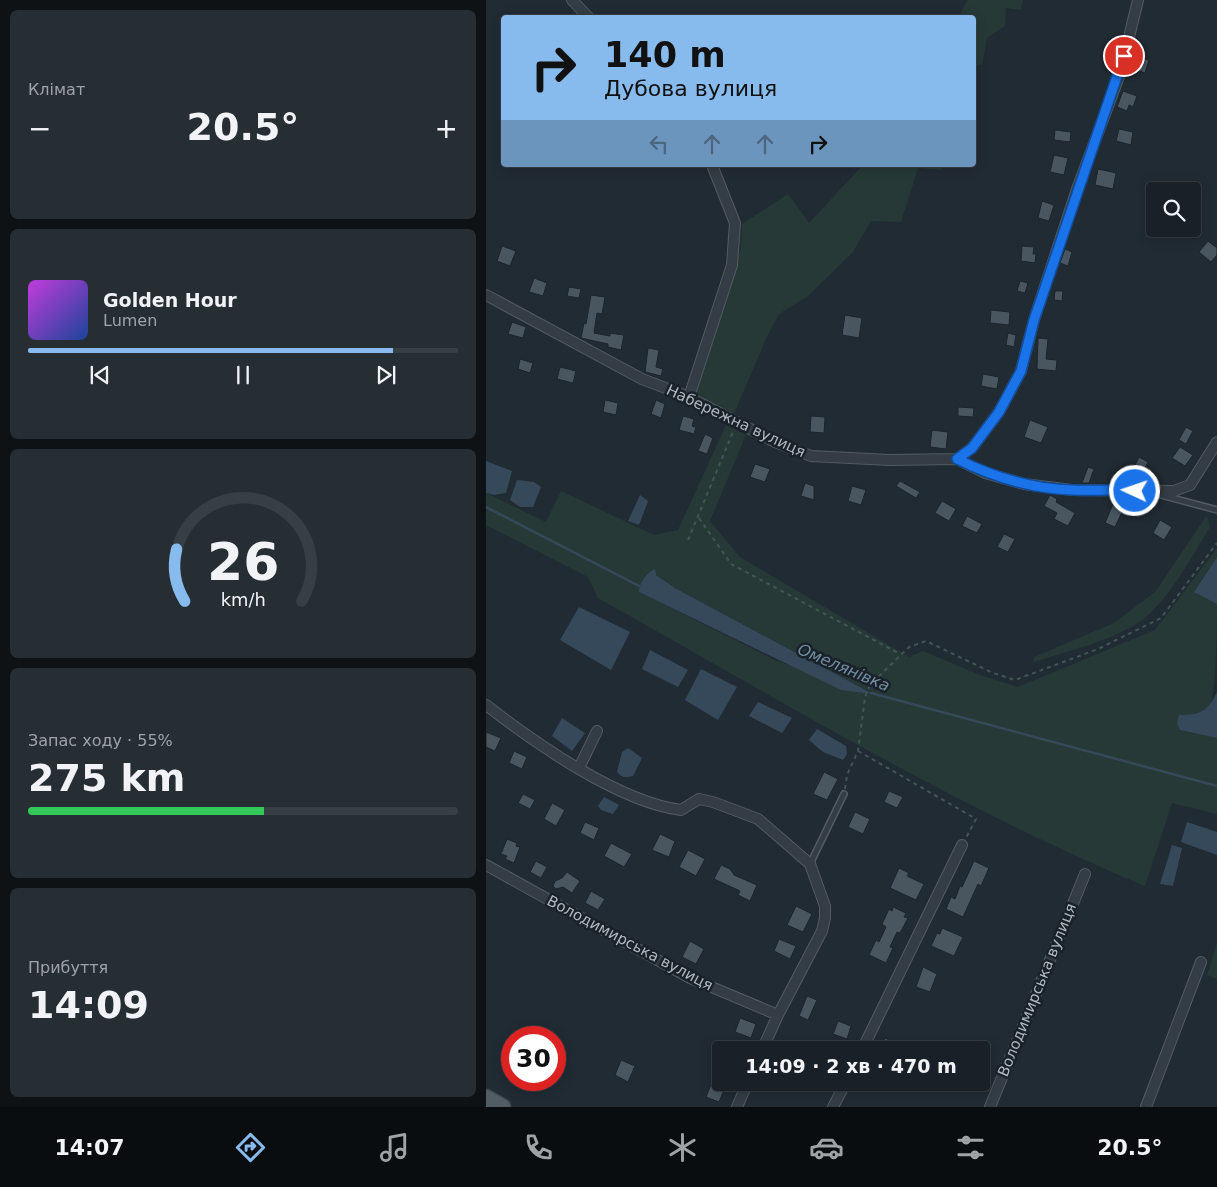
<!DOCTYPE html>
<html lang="uk">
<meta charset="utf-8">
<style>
:root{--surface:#192027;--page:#262d33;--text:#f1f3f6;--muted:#9fa3a7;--line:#373e44;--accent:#88bbed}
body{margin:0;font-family:"DejaVu Sans",sans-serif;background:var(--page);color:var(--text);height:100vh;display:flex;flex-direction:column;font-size:19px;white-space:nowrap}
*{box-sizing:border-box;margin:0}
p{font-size:16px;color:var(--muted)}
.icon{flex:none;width:28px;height:28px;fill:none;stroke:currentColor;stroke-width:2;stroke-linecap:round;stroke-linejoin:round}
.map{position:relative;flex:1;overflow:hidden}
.sheet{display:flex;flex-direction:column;gap:10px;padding:10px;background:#0e1215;width:486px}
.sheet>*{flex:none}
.guide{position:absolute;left:15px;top:15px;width:475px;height:152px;border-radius:5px;box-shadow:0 2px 12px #0003,0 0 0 1px var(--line);background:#88bbed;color:#111;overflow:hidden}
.buttons{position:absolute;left:660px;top:182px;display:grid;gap:10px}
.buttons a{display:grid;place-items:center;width:55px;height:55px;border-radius:5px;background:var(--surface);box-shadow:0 2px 12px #0003,0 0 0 1px var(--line);font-size:25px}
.speed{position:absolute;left:15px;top:1026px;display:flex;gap:10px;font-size:25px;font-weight:700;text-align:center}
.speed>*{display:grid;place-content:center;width:65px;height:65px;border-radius:50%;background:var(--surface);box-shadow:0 2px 12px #0003,0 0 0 1px var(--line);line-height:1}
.speed .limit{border:8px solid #d22;background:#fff;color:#111}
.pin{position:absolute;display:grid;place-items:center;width:42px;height:42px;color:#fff;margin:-21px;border:2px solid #fff;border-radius:50%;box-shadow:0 1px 5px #0007}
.me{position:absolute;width:55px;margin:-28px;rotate:273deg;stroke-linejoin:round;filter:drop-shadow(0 0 4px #0008)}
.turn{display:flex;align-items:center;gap:18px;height:105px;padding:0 20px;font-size:22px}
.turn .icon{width:65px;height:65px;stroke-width:2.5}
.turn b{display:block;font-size:35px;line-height:42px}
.lanes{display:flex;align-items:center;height:48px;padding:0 20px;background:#0003;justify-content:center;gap:25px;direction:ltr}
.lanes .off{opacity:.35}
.big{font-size:38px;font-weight:700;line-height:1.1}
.sheet .card{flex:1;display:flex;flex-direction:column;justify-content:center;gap:8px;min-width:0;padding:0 18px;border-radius:8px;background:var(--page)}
.sheet .dial{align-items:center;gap:0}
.dial svg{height:130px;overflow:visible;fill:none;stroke:var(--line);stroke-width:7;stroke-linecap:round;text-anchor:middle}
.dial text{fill:var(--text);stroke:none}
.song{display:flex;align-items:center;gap:15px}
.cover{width:60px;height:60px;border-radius:8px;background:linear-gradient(135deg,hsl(290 70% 55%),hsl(220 70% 35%))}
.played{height:5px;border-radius:2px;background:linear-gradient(90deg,var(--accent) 85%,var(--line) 85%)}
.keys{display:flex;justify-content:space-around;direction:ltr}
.heat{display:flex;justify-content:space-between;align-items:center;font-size:28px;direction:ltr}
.charge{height:8px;border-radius:4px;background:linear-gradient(90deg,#34c759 55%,var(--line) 0)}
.trip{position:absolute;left:226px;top:1041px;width:278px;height:50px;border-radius:5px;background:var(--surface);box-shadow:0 2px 12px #0003,0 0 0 1px var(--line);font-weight:700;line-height:50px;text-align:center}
.dock{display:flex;height:80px;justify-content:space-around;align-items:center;background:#0a0d10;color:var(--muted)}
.dock .icon{width:35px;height:35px}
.dock .selected{color:var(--accent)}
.dock b{font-size:22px;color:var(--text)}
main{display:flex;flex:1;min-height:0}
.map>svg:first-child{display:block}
.green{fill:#263937;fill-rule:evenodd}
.water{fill:#36495a}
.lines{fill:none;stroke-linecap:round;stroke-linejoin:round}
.stream{stroke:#36495a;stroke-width:2.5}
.building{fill:#495660;stroke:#1c242b}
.lane-casing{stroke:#525b63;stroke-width:8}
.street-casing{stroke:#525b63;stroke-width:12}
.primary-casing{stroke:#3e464e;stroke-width:19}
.path{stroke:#425454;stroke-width:2;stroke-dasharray:4 4;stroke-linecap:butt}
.lane{stroke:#343d45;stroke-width:5}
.street{stroke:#343d45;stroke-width:10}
.primary{stroke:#525c65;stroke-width:16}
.route-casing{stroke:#114b97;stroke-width:12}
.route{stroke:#1a73e8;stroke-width:9}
.labels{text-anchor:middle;stroke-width:5;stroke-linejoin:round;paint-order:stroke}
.street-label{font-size:15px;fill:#aeb8c2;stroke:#1a2229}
.water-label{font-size:16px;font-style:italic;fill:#718ca3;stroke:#1a2229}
</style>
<main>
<section class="sheet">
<div class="card"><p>Клімат</p>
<div class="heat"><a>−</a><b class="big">20.5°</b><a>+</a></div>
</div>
<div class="card">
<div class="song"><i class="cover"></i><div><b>Golden Hour</b><p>Lumen</p></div></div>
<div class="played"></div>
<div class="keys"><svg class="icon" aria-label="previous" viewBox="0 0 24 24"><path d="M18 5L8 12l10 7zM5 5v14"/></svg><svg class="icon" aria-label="pause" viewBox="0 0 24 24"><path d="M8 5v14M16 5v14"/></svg><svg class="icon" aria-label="next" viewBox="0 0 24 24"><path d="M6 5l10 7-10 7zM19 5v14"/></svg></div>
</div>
<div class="card dial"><svg viewBox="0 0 100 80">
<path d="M14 69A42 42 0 1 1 86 69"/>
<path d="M14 69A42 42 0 0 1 9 37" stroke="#88bbed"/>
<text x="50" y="56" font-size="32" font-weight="700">26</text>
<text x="50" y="72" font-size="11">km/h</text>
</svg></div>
<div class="card"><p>Запас ходу · 55%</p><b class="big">275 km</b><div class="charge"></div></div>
<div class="card"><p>Прибуття</p><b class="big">14:09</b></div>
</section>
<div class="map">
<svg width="731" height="1107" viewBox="0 0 731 1107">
<rect width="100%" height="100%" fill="#212b34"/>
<path class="green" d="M482 0H537L535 10 520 8 519 26 501 38 496 64 488 66V18L472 17Z
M377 165H457L455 170 432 168 415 222 385 221 367 252 322 296 293 314 279 341 248 414 209 393 255 248 256 224 302 194 323 223Z
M240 425 260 435 224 521 254 557 423 657 437 651 494 675 532 687 669 630 731 548V557L708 591 731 604C731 626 731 693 723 708 715 715 703 715 693 715L694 730 731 738V814L686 803 659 886C469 807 292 699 112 598L102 577 0 525V493L60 522 75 491 168 535 192 530ZM170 575 189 588 386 693 291 661 153 592Z
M721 515 724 527C707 555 682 601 656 620 625 642 584 650 548 662V657L628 623 670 591Z
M731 943V979L721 975Z"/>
<path class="water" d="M0 461 26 471 20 493 8 495 0 493Z
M31 480 48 482 55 487 47 507H34L24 500Z
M154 495 162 501 153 525 142 521Z
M731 557V604L708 592Z
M169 569 170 575 189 588 387 694 355 690 153 592C153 583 161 572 169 569Z
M93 607 144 632 125 670 74 640Z
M164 650 202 670 192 687 156 669Z
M215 669 251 687 232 720 199 700Z
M731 692V738L694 730 691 723 693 715C715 715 721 712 731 692Z
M272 702 306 718 296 733 263 716Z
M76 718 99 733 86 751 66 736Z
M331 729 360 746 361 754 357 760 337 752 323 740Z
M142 748 156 758 147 776C139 778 136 778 131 772L136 752Z
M118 797 133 805 127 814 115 810 112 806Z
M701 822 731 832V855L695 842Z
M686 845 696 848 687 886 674 884Z"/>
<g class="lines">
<path class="stream" d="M0 507 155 587
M385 693 731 786"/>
</g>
<path class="building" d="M652 57 663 60 659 73 648 69Z
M637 91 651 96 647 107 643 105 641 111 631 107Z
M633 129 647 132 645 145 630 141Z
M569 130 585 132 584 142 568 140Z
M568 155 582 158 578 175 564 172Z
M612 169 630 173 627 189 609 185Z
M556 201 568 205 563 221 552 218Z
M722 241 731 248V255L725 262 713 252Z
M16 246 30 251 24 266 11 261Z
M536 246 548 247 547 254H550L549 263 535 261Z
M579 249 586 252 582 266 574 263Z
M48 278 61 283 57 296 43 292Z
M534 281 542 283 539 293 531 291Z
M83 287 95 289 93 298 81 296Z
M569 291H577L576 301 568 300Z
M105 295 119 297 116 314 111 313 108 333 124 336V333L138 335 135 350 122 347V344L95 338 98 323 100 324Z
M505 310 524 312 523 325 504 323Z
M359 315 376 318 373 338 356 335Z
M26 322 40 327 37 338 22 334Z
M522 333 530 335 528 347 520 345Z
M552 338 562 339 560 359 571 360 570 371 551 369Z
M162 348 173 350 170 367 177 369 175 376 159 372Z
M34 359 47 363 44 373 32 369Z
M74 367 90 371 87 383 71 379Z
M497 374 513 377 511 389 495 386Z
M119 400 132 403 130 415 117 412Z
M170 400 179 404 175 418 165 414Z
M472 407 488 408 487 417 472 416Z
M197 416 208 419 206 426 210 427 208 434 193 430Z
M325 416 339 417 338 433 324 432Z
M544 420 562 427 555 443 538 437Z
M700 427 707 431 700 444 693 440Z
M446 430 462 432 460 449 444 447Z
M219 434 227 438 221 454 212 451Z
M694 447 707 455 699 466 686 458Z
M653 457 662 462 654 478 645 473Z
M269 464 284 469 279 482 264 477Z
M602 467 608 469 603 483H596Z
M414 481 434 492 430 498 410 486Z
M319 483 328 486V500L315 496Z
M366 486 380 490 375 505 362 501Z
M564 495 571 499 570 502 589 513 582 526 568 519 571 513 558 506Z
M456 501 470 509 463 521 449 513Z
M627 504 638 508 629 527 619 523Z
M481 516 496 524 491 533 476 526Z
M674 520 686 527 678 540 667 533Z
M518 534 529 539 522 552 511 547Z
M0 732 15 738 9 751 0 747Z
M28 751 41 757 36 769 23 763Z
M338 772 352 779 341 800 327 794Z
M403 791 417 797 411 808 398 802Z
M37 794 49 800 44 809 32 803Z
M66 803 79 810 70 826 58 819Z
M369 812 384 819 377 834 362 827Z
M99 822 113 828 108 840 94 833Z
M174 834 189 841 183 857 166 850Z
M21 839 31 843 30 846 34 847 28 863 19 859 21 856 15 854Z
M125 843 146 854 138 867 118 856Z
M202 850 219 859 210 876 193 867Z
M50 861 61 867 55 878 44 872Z
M488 861 503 868 495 886 492 884 477 917 460 909 465 897 469 899 474 886 476 887Z
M235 865 244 869 248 875 271 885 264 901 252 895 254 891 228 879Z
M413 868 423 873 421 876 438 884 430 900 404 888Z
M81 872 94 881 86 893 77 887 70 889 67 886 69 881 76 878Z
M105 891 119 899 112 910 99 903Z
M310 906 326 914 317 932 301 925Z
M407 907 420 913 418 917 422 918 414 933 411 932 404 947 407 948 400 963 383 955 390 940 393 942 400 927 396 924 403 909 406 911Z
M456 928 477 937 468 956 445 946 451 933 454 934Z
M293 939 310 946 304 959 288 951Z
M204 941 218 949 210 964 196 957Z
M437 967 451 974 444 992 430 987Z
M321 996 331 1000 322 1020 313 1016Z
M254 1018 270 1024 265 1038 249 1032Z
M352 1021 365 1026 361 1039 347 1034Z
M399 1038 422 1050H393Z
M135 1060 149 1066 142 1082 129 1075Z
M373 1082H400L394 1093Z
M225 1084 238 1090 233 1102 220 1097Z"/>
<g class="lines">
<defs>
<path id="lane" d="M675 495 731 510
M324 864 358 794"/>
<path id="street" d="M86 0 103 18
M0 295 156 379 203 397 289 442 325 456 403 460 471 459 499 473 538 484 586 490 688 491 704 485 731 442
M203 397 246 265 249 223 226 165
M471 459 486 448 513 412 535 371 548 320 591 189 634 74 652 0
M0 705C49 743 133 802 195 810L213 799 227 802 272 819 301 844 324 864 339 906V918L336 931 292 1015
M93 768 111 731
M0 865 204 978 292 1015 276 1050
M376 1050 476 845
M251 1107 262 1082
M347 1107 360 1082
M504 1107 599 874
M660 1107 715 962"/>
<path id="primary" d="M0 1098 16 1107"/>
</defs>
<use href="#lane" class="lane-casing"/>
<use href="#street" class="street-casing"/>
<use href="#primary" class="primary-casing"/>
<path class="path" d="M213 518 245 564 414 654
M202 540 247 432
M372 751 490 819 480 838
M359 789 361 775 372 751 379 697 384 685 423 647 440 641 507 673 529 680 612 649 675 618 731 543"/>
<use href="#lane" class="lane"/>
<use href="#street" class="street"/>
<use href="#primary" class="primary"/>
</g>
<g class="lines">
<defs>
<path id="route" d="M638 56 548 320 535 371 513 412 486 448 471 459C507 477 546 489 587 490 608 491 628 489 649 491"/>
</defs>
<use href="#route" class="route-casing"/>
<use href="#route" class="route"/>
</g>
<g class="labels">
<g class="street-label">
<text transform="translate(250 421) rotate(25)" y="5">Набережна вулиця</text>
<text transform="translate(144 943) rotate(28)" y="5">Володимирська вулиця</text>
<text transform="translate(551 990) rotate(-68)" y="5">Володимирська вулиця</text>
</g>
<g class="water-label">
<text transform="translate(358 667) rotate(23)" y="6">Омелянівка</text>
</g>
</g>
</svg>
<div class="buttons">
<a><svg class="icon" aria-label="search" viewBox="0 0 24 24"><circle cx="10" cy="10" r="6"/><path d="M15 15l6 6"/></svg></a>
</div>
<div class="speed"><div class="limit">30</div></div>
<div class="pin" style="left:638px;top:56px;background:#d93025"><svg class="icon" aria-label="arrive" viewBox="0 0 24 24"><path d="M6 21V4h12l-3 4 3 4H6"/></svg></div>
<svg class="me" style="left:649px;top:491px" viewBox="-20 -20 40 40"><circle r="17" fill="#1a73e8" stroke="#fff" stroke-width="3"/><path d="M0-11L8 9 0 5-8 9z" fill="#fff"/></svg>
<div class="trip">14:09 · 2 хв · 470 m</div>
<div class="guide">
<div class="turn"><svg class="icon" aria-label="right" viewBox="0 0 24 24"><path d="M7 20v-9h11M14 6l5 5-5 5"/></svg><div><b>140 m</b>Дубова вулиця</div></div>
<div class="lanes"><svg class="icon off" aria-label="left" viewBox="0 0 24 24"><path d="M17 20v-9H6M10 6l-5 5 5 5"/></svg><svg class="icon off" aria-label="ahead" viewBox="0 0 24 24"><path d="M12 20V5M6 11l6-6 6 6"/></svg><svg class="icon off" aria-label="ahead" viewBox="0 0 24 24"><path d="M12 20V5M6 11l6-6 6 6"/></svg><svg class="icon" aria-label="right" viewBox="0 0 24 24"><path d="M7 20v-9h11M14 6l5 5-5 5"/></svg></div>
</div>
</div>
</main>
<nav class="dock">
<b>14:07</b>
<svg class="icon selected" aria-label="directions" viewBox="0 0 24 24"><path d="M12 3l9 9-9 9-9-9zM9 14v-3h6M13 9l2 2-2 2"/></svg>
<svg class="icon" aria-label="music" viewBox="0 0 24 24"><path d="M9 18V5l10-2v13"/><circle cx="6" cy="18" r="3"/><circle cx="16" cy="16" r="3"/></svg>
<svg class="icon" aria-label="phone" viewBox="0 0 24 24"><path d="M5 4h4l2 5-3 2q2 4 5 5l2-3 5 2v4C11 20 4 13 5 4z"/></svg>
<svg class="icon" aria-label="climate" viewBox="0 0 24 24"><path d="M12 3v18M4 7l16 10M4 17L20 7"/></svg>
<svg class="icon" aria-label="car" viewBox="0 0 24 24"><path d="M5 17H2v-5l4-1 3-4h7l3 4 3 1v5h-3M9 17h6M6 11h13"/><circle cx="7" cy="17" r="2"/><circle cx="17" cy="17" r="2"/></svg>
<svg class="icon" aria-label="filters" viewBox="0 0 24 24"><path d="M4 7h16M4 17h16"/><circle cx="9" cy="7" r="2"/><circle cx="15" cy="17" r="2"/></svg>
<b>20.5°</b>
</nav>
